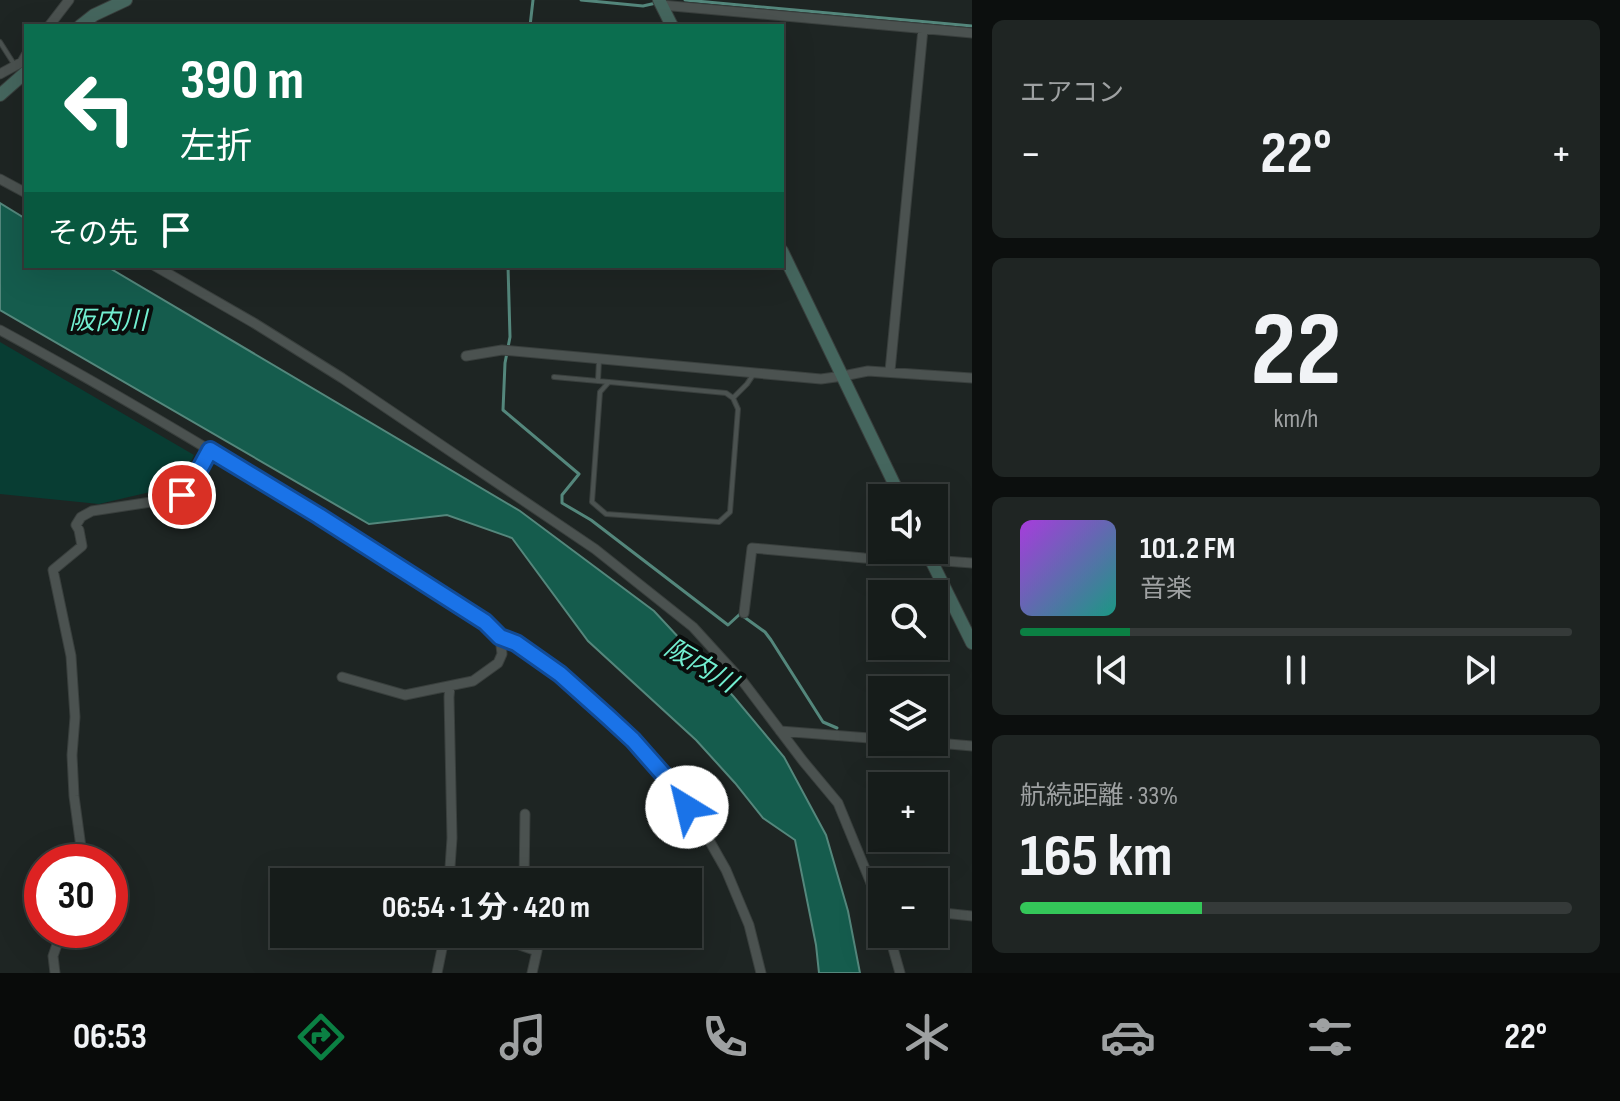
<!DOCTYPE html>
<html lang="ja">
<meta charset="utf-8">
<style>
:root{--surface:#161c1a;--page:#1f2523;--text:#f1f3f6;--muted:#9ea1a2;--line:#353a39;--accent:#0b8043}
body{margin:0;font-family:"Sofia Sans Condensed","Noto Sans JP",sans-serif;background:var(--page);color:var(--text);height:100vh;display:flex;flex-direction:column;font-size:30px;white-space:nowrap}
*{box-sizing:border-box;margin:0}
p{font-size:26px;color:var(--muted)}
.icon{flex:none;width:44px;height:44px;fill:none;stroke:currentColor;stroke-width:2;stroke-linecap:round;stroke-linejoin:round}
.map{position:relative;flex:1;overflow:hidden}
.sheet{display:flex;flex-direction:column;gap:20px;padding:20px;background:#0c0f0e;width:648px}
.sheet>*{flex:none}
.hud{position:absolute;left:24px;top:24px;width:760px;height:244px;border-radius:0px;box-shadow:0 8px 32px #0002,0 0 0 2px var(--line);background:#0b6e4f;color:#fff;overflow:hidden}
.buttons{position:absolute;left:868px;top:484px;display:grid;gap:16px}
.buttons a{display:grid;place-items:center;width:80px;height:80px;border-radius:0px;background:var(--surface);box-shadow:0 8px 32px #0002,0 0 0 2px var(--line);font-size:40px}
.speed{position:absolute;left:24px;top:844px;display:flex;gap:16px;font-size:40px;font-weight:700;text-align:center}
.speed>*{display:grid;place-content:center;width:104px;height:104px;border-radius:50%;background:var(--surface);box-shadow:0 8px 32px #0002,0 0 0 2px var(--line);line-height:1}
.speed .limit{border:12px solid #d22;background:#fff;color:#111}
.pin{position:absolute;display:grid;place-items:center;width:68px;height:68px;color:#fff;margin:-34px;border:4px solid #fff;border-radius:50%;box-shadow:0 2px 8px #0007}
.me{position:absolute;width:88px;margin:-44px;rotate:324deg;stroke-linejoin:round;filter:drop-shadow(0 0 6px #0008)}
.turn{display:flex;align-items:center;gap:28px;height:168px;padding:0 24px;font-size:36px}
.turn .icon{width:104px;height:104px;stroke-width:2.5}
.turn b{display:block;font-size:56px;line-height:68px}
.then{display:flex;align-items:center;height:76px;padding:0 24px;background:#0003;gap:16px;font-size:30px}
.big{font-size:60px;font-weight:700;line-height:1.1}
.sheet .widget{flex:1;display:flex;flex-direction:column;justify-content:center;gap:12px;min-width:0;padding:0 28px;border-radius:12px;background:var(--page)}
.sheet .dial{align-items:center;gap:0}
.dial b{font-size:104px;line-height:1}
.song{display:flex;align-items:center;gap:24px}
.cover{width:96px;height:96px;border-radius:12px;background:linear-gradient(135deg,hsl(280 70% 55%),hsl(170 70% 35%))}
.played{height:8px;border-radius:4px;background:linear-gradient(90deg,var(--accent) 20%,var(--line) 20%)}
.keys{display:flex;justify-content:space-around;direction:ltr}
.heat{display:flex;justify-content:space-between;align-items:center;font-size:44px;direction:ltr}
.charge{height:12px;border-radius:6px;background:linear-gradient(90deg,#34c759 33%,var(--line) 0)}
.trip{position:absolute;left:270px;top:868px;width:432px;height:80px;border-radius:0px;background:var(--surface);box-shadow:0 8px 32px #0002,0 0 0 2px var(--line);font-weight:700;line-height:80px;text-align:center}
.tabs{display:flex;height:128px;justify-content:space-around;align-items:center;background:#090b0a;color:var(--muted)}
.tabs .icon{width:56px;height:56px}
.tabs .active{color:var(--accent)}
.tabs b{font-size:36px;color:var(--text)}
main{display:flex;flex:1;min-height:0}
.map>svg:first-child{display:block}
.green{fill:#083d33}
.water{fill:#155c4d;stroke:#54877c;stroke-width:2}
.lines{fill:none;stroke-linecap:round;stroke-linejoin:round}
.stream{stroke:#54877c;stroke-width:3}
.lane-casing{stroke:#393f3d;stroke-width:6}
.street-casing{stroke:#393f3d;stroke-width:11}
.secondary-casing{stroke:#393f3d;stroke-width:14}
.lane{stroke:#4b5250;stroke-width:4}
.street{stroke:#4b5250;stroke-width:9}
.secondary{stroke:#45665e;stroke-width:12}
.route-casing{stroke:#114b97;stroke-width:20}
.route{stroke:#1a73e8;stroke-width:14}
.labels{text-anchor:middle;stroke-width:8;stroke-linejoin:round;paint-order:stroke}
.water-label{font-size:26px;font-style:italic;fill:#72eed0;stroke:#0a0d0c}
</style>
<main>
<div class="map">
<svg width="972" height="973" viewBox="0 0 972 973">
<rect width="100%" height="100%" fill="#1e2523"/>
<path class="green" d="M0 342 194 455 180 485 99 504 0 494Z"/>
<path class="water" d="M0 203 26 219V266H106L520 511 654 611 734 697 784 757 826 835 848 911 860 973H819L816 945 795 840 763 818 735 783 696 740 588 641 512 538 447 515 369 524 0 310Z"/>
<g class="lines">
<path class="stream" d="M581 0 643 6 656 3
M685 0 972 26
M530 26 533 0
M508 266 510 337 505 363 503 410 579 474 562 495V503L591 520 728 625 740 614 765 632 771 640 823 722 837 728"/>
<defs>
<path id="lane" d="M0 42 14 64
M554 377 609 382
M598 380 599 361
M733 398 726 393 609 382 600 392 592 502 606 514 719 522 730 512 738 409 733 398 747 384 753 375"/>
<path id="street" d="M661 5 972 33
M49 26 69 0
M0 74 22 62 26 55
M0 179 26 193
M155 266 254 323 342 378 595 549 693 627 744 683 803 761 838 803 882 910
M0 330C166 420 326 520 485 622L500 637 516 643 560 674 633 740 669 781 705 833 726 870 749 925 761 973
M466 356 502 350 821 379 843 376 868 371 972 378
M890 371 923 29
M744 613 752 548 864 558 931 560 972 563
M342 677 405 695 473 681 498 663 502 654 500 637
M780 731 882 739
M926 742 972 746
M83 862 74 796 72 755 75 717 71 656 53 570 82 546 79 530 76 525 81 517 92 511 171 499C193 491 200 470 210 450
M449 875 524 881
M449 882 452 838 449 697 450 686
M524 882 525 814
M934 912 972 916
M474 934 502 941 511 942
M513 934 511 942 537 951 532 973
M889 934 900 973
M55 973 53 956 62 930
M437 973 445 934"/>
<path id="secondary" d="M659 0 672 26
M80 26 94 15 126 0
M0 95 26 72
M782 251 901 498
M926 550 972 643"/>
</defs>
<use href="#lane" class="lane-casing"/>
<use href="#street" class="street-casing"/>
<use href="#secondary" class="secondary-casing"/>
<use href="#lane" class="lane"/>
<use href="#street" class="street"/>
<use href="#secondary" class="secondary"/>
</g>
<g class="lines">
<defs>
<path id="route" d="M182 495 191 485 210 450 319 516 485 622 500 637 516 643 560 674 607 716 633 740 669 781 687 807"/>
</defs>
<use href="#route" class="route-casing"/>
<use href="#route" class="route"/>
</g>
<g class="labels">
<g class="water-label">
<text x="108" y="329">阪内川</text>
<text transform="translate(701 665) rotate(31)" y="9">阪内川</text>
</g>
</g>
</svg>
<div class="buttons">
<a><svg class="icon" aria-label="sound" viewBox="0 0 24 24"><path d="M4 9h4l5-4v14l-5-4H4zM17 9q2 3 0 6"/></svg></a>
<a><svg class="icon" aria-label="search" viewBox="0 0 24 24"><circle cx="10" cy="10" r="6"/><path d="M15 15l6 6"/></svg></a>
<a><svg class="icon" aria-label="layers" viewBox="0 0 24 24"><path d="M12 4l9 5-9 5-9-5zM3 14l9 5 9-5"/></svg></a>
<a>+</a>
<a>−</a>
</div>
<div class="speed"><div class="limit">30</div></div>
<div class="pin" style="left:182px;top:495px;background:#d93025"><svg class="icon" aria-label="arrive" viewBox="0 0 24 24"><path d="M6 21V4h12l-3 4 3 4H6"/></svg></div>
<svg class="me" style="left:687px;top:807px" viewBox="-20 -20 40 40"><circle r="19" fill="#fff"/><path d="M0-13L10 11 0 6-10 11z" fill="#1a73e8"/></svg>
<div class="trip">06:54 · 1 分 · 420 m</div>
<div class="hud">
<div class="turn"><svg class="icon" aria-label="left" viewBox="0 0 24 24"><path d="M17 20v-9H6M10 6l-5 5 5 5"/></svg><div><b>390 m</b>左折</div></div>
<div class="then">その先<svg class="icon" aria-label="arrive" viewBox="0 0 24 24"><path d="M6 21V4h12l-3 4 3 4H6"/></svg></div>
</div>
</div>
<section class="sheet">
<div class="widget"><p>エアコン</p>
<div class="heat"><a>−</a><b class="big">22°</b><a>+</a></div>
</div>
<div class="widget dial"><b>22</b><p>km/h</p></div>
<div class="widget">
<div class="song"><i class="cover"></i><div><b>101.2 FM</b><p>音楽</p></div></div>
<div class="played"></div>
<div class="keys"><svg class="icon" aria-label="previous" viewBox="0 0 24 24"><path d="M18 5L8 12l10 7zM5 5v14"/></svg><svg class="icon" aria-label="pause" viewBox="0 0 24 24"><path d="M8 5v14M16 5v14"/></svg><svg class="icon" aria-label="next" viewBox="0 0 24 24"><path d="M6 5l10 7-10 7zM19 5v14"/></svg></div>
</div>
<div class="widget"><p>航続距離 · 33%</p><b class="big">165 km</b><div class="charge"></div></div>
</section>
</main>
<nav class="tabs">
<b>06:53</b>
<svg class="icon active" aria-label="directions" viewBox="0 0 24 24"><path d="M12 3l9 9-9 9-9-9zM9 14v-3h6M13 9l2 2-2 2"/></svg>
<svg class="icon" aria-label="music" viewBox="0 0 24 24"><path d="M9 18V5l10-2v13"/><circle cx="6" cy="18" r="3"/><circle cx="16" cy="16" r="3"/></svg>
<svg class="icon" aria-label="phone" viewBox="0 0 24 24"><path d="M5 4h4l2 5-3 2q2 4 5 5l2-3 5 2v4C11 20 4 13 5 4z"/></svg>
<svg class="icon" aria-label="climate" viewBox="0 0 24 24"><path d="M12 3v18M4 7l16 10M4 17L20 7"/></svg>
<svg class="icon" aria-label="car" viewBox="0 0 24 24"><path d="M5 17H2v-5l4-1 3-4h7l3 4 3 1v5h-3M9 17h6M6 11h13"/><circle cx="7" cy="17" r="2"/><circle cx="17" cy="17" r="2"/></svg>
<svg class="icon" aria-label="filters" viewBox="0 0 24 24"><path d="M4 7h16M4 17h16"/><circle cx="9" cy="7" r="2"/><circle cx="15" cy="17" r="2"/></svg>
<b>22°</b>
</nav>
